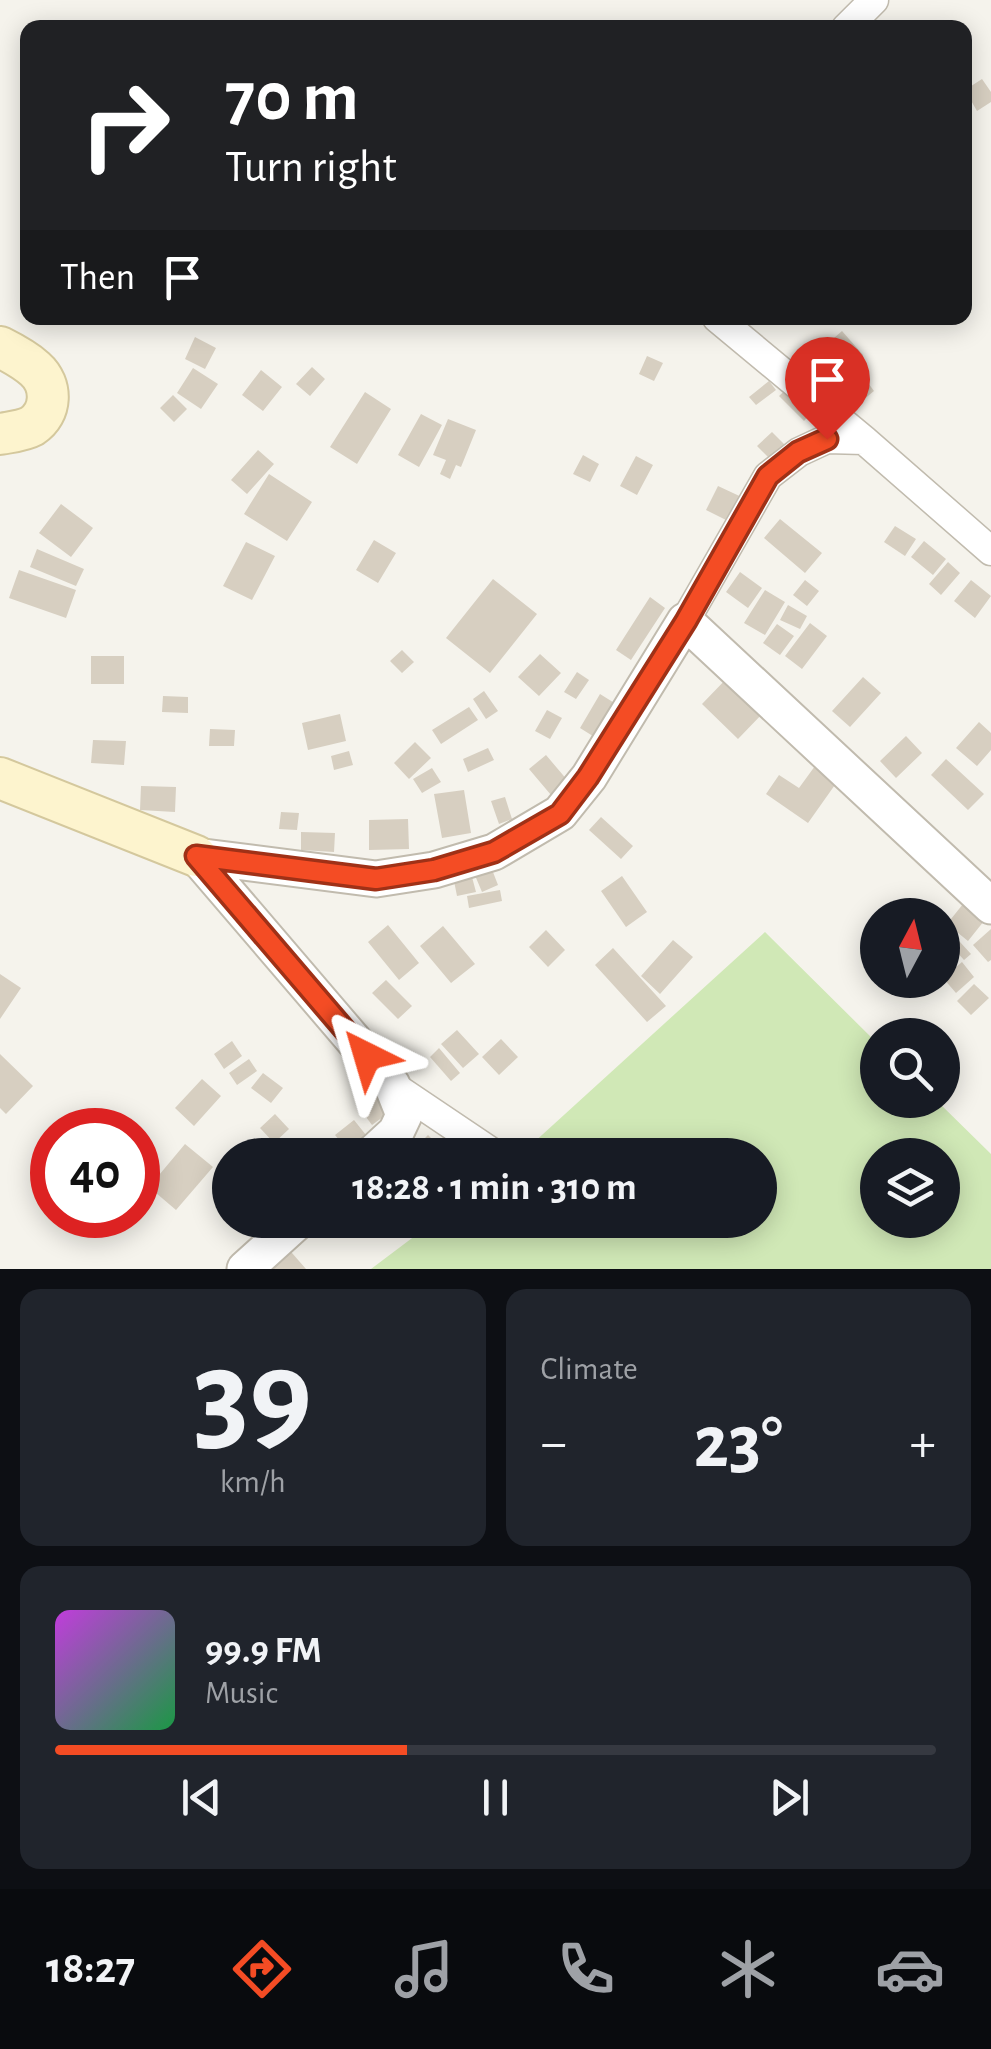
<!DOCTYPE html>
<meta charset="utf-8">
<style>
:root{--surface:#171b24;--page:#20242c;--text:#f1f3f6;--muted:#9ea1a6;--line:#363941;--accent:#f44c24}
body{margin:0;font-family:"Alegreya Sans",sans-serif;background:var(--page);color:var(--text);height:100vh;display:flex;flex-direction:column;font-size:38px;white-space:nowrap}
*{box-sizing:border-box;margin:0}
p{font-size:32px;color:var(--muted)}
.icon{flex:none;width:55px;height:55px;fill:none;stroke:currentColor;stroke-width:2;stroke-linecap:round;stroke-linejoin:round}
.map{position:relative;height:1269px;overflow:hidden}
.panel{display:flex;flex-direction:column;gap:20px;padding:20px;background:#0d0f14;flex:1}
.panel>*{flex:none}
.banner{position:absolute;left:20px;top:20px;width:952px;height:305px;border-radius:20px;box-shadow:0 5px 25px #0003;background:#202124;color:#fff;overflow:hidden}
.needle{width:65px;rotate:7deg}
.tools{position:absolute;left:860px;top:898px;display:grid;gap:20px}
.tools a{display:grid;place-items:center;width:100px;height:100px;border-radius:50%;background:var(--surface);box-shadow:0 5px 25px #0003;font-size:50px}
.speed{position:absolute;left:30px;top:1108px;display:flex;gap:20px;font-size:50px;font-weight:700;text-align:center}
.speed>*{display:grid;place-content:center;width:130px;height:130px;border-radius:50%;background:var(--surface);box-shadow:0 5px 25px #0003;line-height:1}
.speed .limit{border:15px solid #d22;background:#fff;color:#111}
.pin{position:absolute;display:grid;place-items:center;width:85px;height:85px;color:#fff;margin:-102px -42px;border-radius:50% 50% 50% 0;rotate:-45deg;box-shadow:0 0 10px #0007}
.pin .icon{rotate:45deg}
.me{position:absolute;width:110px;margin:-55px;rotate:320deg;stroke-linejoin:round;filter:drop-shadow(0 0 8px #0008)}
.turn{display:flex;align-items:center;gap:35px;height:210px;padding:0 40px;font-size:45px}
.turn .icon{width:130px;height:130px;stroke-width:2.5}
.turn b{display:block;font-size:70px;line-height:85px}
.then{display:flex;align-items:center;height:95px;padding:0 40px;background:#0003;gap:20px;font-size:38px}
.big{font-size:75px;font-weight:700;line-height:1.1}
.panel .widget{flex:1;display:flex;flex-direction:column;justify-content:center;gap:15px;min-width:0;padding:0 35px;border-radius:20px;background:var(--page)}
.panel .dial{align-items:center;gap:0}
.dial b{font-size:130px;line-height:1}
.song{display:flex;align-items:center;gap:30px}
.cover{width:120px;height:120px;border-radius:15px;background:linear-gradient(135deg,hsl(290 70% 55%),hsl(140 70% 35%))}
.played{height:10px;border-radius:5px;background:linear-gradient(90deg,var(--accent) 40%,var(--line) 40%)}
.keys{display:flex;justify-content:space-around;direction:ltr}
.heat{display:flex;justify-content:space-between;align-items:center;font-size:55px;direction:ltr}
.panel .tiles{flex:1;display:grid;gap:20px;grid-template-columns:1fr 1fr}
.widget:last-child{grid-column:span 2}
.trip{position:absolute;left:212px;top:1138px;width:565px;height:100px;border-radius:50px;background:var(--surface);box-shadow:0 5px 25px #0003;font-weight:700;line-height:100px;text-align:center}
.tabs{display:flex;height:160px;justify-content:space-around;align-items:center;background:#090b0e;color:var(--muted)}
.tabs .icon{width:70px;height:70px}
.tabs .active{color:var(--accent)}
.tabs b{font-size:45px;color:var(--text)}
.map>svg:first-child{display:block}
.green{fill:#d0e8b6;fill-rule:evenodd}
.building{fill:#d7cfc1}
.lines{fill:none;stroke-linecap:round;stroke-linejoin:round}
.minor-casing{stroke:#c1bbae;stroke-width:31}
.tertiary-casing{stroke:#c1bbae;stroke-width:39}
.secondary-casing{stroke:#d4c89d;stroke-width:44}
.minor{stroke:#fff;stroke-width:28}
.tertiary{stroke:#fff;stroke-width:35}
.secondary{stroke:#fdf4ce;stroke-width:40}
.route-casing{stroke:#9f3117;stroke-width:25}
.route{stroke:#f44c24;stroke-width:18}
</style>
<div class="map">
<svg width="991" height="1269" viewBox="0 0 991 1269">
<rect width="100%" height="100%" fill="#f5f3ec"/>
<path class="green" d="M765 932 877 1043 878 1100H936L991 1154V1269H371L436 1220H760V1155H520ZM878 1155H942V1220H878Z"/>
<path class="building" d="M982 79 991 92V102L977 111 965 90Z
M842 331 863 355 847 369 826 345Z
M195 337 216 348 205 369 185 359Z
M647 356 663 363 654 381 639 374Z
M312 367 325 379 310 396 296 384Z
M193 368 218 384 201 409 177 393Z
M261 370 282 387 263 411 242 395Z
M863 376 874 391 863 400 851 385Z
M769 381 776 390 756 405 749 397Z
M790 386 814 410 804 421 779 396Z
M365 392 391 409 357 464 330 447Z
M173 395 187 409 174 422 160 408Z
M421 414 442 425 419 467 398 455Z
M448 419 476 430 461 467 456 465 450 479 440 474 446 460 433 455Z
M772 432 793 453 778 467 757 446Z
M258 450 274 464 247 494 231 480Z
M583 455 599 464 590 482 573 474Z
M636 456 653 465 637 495 620 486Z
M269 474 312 502 287 541 244 514Z
M718 486 748 500 736 525 706 510Z
M61 504 93 528 71 557 39 533Z
M780 519 822 553 805 573 764 538Z
M895 526 916 539 905 556 884 542Z
M374 540 396 553 378 583 356 570Z
M924 541 946 559 933 575 911 557Z
M246 542 275 556 252 600 223 586Z
M37 549 84 569 76 586 30 567Z
M948 562 960 573 941 595 929 584Z
M19 570 76 590 66 618 9 598Z
M740 572 762 588 748 608 726 592Z
M493 579 537 614 490 673 446 638Z
M805 580 819 591 807 606 793 595Z
M971 580 991 596 975 618 954 601Z
M765 590 785 602 765 635 744 623Z
M650 597 665 608 631 660 616 650Z
M788 605 807 616 800 629 780 620Z
M810 623 827 636 802 669 785 656Z
M777 624 794 636 780 655 763 643Z
M402 650 414 662 402 673 390 661Z
M540 654 561 673 539 696 518 677Z
M91 656H124V684H91Z
M577 672 589 680 576 699 564 692Z
M730 675 766 710 738 739 702 704Z
M863 677 881 693 850 727 832 711Z
M484 691 498 711 486 719 473 699Z
M600 694 616 704 596 738 580 728Z
M163 696 188 697V713L162 712Z
M469 707 478 720 441 744 432 730Z
M547 710 562 718 550 739 535 731Z
M340 714 346 741 308 750 302 723Z
M979 722 991 733V750L977 766 956 748Z
M210 729 235 730 234 746H209Z
M906 736 922 753 896 778 880 761Z
M93 740 126 741 124 765 91 763Z
M415 742 431 758 409 779 394 763Z
M488 748 494 760 468 772 463 759Z
M349 751 353 765 334 770 331 756Z
M546 755 568 781 551 795 529 769Z
M946 759 984 794 968 810 931 775Z
M815 766 837 782 808 823 766 794 779 775 799 788Z
M432 768 441 782 422 793 413 779Z
M141 786 176 787 175 812 140 810Z
M464 790 471 833 442 838 434 794Z
M505 797 512 819 499 824 491 801Z
M281 812 299 813 297 830 279 829Z
M601 817 633 846 621 859 589 830Z
M408 819 409 849 369 850V820Z
M301 832 335 833 334 852 301 850Z
M491 867 498 885 482 892 474 873Z
M622 876 647 912 626 927 601 891Z
M472 877 476 892 457 896 454 881Z
M500 890 502 901 469 908 467 896Z
M963 904 984 921 968 941 947 924Z
M388 925 419 963 399 980 368 942Z
M443 926 475 964 451 983 420 946Z
M991 929V960L988 962 973 945Z
M546 930 565 950 548 967 529 947Z
M949 930 971 954 964 960 954 949 949 954 942 946V937Z
M673 940 693 957 660 994 641 976Z
M613 948 666 1006 647 1022 595 965Z
M962 962 974 977 956 993 943 978Z
M0 974 21 988 0 1019Z
M386 980 412 1006 398 1019 372 993Z
M974 984 989 998 971 1015 957 1001Z
M457 1030 479 1054 463 1068 441 1044Z
M501 1039 518 1057 499 1075 482 1057Z
M232 1041 242 1056 224 1069 214 1054Z
M439 1048 460 1073 451 1081 430 1057Z
M0 1054 33 1086 6 1114 0 1108Z
M249 1059 257 1071 237 1085 229 1073Z
M263 1073 283 1088 271 1103 251 1088Z
M202 1079 221 1096 194 1126 175 1108Z
M382 1093 394 1109 372 1125 360 1109Z
M275 1114 289 1129 274 1143 260 1128Z
M354 1120 370 1140 351 1155 335 1135Z
M428 1135 446 1153 444 1155H418L413 1150Z
M185 1144 213 1167 176 1210 149 1187Z
M285 1245 306 1269H263Z"/>
<g class="lines">
<defs>
<path id="minor" d="M846 28 874 0
M717 318 864 440 991 551
M685 621 768 476 799 452 827 439 864 440
M392 1085 496 1155"/>
<path id="tertiary" d="M196 856 376 879 434 870 494 852 560 813 589 777 685 621 991 906
M196 856 392 1085 404 1115 396 1132 371 1155
M245 1269 299 1220"/>
<path id="secondary" d="M0 347C12 353 25 360 35 369 53 385 52 413 32 426 23 431 10 432 0 434
M0 778 196 856"/>
</defs>
<use href="#minor" class="minor-casing"/>
<use href="#tertiary" class="tertiary-casing"/>
<use href="#secondary" class="secondary-casing"/>
<use href="#minor" class="minor"/>
<use href="#tertiary" class="tertiary"/>
<use href="#secondary" class="secondary"/>
</g>
<g class="lines">
<defs>
<path id="route" d="M367 1056 196 856 376 879 434 870 494 852 560 814 588 777 686 621 768 476 798 452 827 439"/>
</defs>
<use href="#route" class="route-casing"/>
<use href="#route" class="route"/>
</g>
</svg>
<div class="tools">
<a><svg class="needle" viewBox="-14 -14 28 28"><path d="M0-13l5 13h-10z" fill="#e53935"/><path d="M0 13l5-13h-10z" fill="#9ea1a6"/></svg></a>
<a><svg class="icon" aria-label="search" viewBox="0 0 24 24"><circle cx="10" cy="10" r="6"/><path d="M15 15l6 6"/></svg></a>
<a><svg class="icon" aria-label="layers" viewBox="0 0 24 24"><path d="M12 4l9 5-9 5-9-5zM3 14l9 5 9-5"/></svg></a>
</div>
<div class="speed"><div class="limit">40</div></div>
<div class="pin" style="left:827px;top:439px;background:#d93025"><svg class="icon" aria-label="arrive" viewBox="0 0 24 24"><path d="M6 21V4h12l-3 4 3 4H6"/></svg></div>
<svg class="me" style="left:367px;top:1056px" viewBox="-20 -20 40 40"><path d="M0-17L14 15 0 8-14 15z" fill="#f44c24" stroke="#fff" stroke-width="4"/></svg>
<div class="trip">18:28 · 1 min · 310 m</div>
<div class="banner">
<div class="turn"><svg class="icon" aria-label="right" viewBox="0 0 24 24"><path d="M7 20v-9h11M14 6l5 5-5 5"/></svg><div><b>70 m</b>Turn right</div></div>
<div class="then">Then<svg class="icon" aria-label="arrive" viewBox="0 0 24 24"><path d="M6 21V4h12l-3 4 3 4H6"/></svg></div>
</div>
</div>
<section class="panel">
<div class="tiles">
<div class="widget dial"><b>39</b><p>km/h</p></div>
<div class="widget"><p>Climate</p>
<div class="heat"><a>−</a><b class="big">23°</b><a>+</a></div>
</div>
<div class="widget">
<div class="song"><i class="cover"></i><div><b>99.9 FM</b><p>Music</p></div></div>
<div class="played"></div>
<div class="keys"><svg class="icon" aria-label="previous" viewBox="0 0 24 24"><path d="M18 5L8 12l10 7zM5 5v14"/></svg><svg class="icon" aria-label="pause" viewBox="0 0 24 24"><path d="M8 5v14M16 5v14"/></svg><svg class="icon" aria-label="next" viewBox="0 0 24 24"><path d="M6 5l10 7-10 7zM19 5v14"/></svg></div>
</div>
</div>
</section>
<nav class="tabs">
<b>18:27</b>
<svg class="icon active" aria-label="directions" viewBox="0 0 24 24"><path d="M12 3l9 9-9 9-9-9zM9 14v-3h6M13 9l2 2-2 2"/></svg>
<svg class="icon" aria-label="music" viewBox="0 0 24 24"><path d="M9 18V5l10-2v13"/><circle cx="6" cy="18" r="3"/><circle cx="16" cy="16" r="3"/></svg>
<svg class="icon" aria-label="phone" viewBox="0 0 24 24"><path d="M5 4h4l2 5-3 2q2 4 5 5l2-3 5 2v4C11 20 4 13 5 4z"/></svg>
<svg class="icon" aria-label="climate" viewBox="0 0 24 24"><path d="M12 3v18M4 7l16 10M4 17L20 7"/></svg>
<svg class="icon" aria-label="car" viewBox="0 0 24 24"><path d="M5 17H2v-5l4-1 3-4h7l3 4 3 1v5h-3M9 17h6M6 11h13"/><circle cx="7" cy="17" r="2"/><circle cx="17" cy="17" r="2"/></svg>
</nav>
